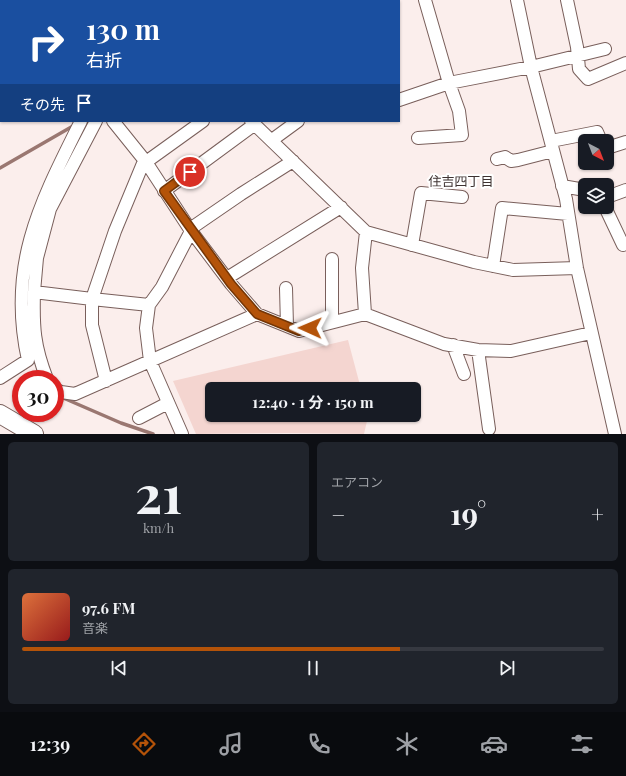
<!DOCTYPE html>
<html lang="ja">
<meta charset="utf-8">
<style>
:root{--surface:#171b24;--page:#20242c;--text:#f1f3f6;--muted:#9ea1a6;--line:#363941;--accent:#b45309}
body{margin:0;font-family:"Playfair Display","Noto Sans JP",serif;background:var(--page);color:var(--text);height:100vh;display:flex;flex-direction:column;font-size:15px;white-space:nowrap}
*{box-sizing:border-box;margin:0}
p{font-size:13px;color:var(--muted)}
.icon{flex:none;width:22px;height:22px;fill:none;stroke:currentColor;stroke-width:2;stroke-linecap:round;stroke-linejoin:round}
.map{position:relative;height:434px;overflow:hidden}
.panel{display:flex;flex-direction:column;gap:8px;padding:8px;background:#0d0f14;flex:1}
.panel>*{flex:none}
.banner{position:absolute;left:0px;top:0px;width:400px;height:122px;box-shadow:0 1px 3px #0004;background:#1a4fa0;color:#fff;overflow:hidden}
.needle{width:26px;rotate:138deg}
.buttons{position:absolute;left:578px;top:134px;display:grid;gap:8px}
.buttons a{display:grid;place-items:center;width:36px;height:36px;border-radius:6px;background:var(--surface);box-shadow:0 1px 3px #0004;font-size:20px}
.speed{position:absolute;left:12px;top:370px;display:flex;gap:8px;font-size:20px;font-weight:700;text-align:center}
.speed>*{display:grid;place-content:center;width:52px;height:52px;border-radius:50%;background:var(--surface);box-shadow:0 1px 3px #0004;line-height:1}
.speed .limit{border:6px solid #d22;background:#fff;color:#111}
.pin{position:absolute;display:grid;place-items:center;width:34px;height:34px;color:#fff;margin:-17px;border:2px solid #fff;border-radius:50%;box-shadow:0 1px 4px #0007}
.me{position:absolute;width:44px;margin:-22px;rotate:271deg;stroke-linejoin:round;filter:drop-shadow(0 0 3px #0008)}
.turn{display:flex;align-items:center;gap:14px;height:84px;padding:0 20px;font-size:18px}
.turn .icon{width:52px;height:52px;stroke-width:2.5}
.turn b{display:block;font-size:28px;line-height:34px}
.then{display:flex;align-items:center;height:38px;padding:0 20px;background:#0003;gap:8px;font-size:15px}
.big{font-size:30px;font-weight:700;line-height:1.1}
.panel .card{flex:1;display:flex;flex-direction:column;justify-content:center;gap:6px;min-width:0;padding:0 14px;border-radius:6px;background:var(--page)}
.panel .dial{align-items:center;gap:0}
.dial b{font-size:52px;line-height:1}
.song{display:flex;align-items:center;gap:12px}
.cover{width:48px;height:48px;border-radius:6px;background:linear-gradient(135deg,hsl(20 70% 55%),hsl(0 70% 35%))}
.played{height:4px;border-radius:2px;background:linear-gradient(90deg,var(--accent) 65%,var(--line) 65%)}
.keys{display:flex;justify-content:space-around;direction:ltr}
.heat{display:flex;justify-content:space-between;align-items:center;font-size:22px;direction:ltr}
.panel .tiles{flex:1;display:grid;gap:8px;grid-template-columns:1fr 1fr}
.card:last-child{grid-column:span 2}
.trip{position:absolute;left:205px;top:382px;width:216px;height:40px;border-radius:6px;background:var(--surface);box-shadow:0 1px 3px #0004;font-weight:700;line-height:40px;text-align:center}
.menu{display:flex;height:64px;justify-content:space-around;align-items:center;background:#090b0e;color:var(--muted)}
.menu .icon{width:28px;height:28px}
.menu .current{color:var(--accent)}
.menu b{font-size:18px;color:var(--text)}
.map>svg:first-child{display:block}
.green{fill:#f4d5d0}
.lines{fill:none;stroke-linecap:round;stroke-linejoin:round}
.stream{stroke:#9a7771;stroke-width:3.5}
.river{stroke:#c1948d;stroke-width:20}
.street-casing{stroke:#795f5b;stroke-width:14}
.secondary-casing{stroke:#795f5b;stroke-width:20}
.street{stroke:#fff;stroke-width:12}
.secondary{stroke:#fff;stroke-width:18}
.route-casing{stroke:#753606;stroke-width:10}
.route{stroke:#b45309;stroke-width:7}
.labels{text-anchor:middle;stroke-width:4;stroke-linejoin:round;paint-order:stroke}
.neighbourhood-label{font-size:13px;fill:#3e3231;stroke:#fff}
</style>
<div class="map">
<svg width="626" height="434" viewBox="0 0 626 434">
<rect width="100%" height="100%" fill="#fbeeec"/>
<path class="green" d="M348 340 361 389H212V415H366L367 421 364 434 287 433 196 434 173 381Z"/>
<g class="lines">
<path class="stream" d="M0 168 73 126
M61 397 121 423 153 434"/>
<path class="river" d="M45 0V1"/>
<defs>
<path id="street" d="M58 0 59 1
M126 0 127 1
M517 0 531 67 566 199 577 268 615 434
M567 0 577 47 579 69 588 79 626 63
M0 22 1 24
M399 100 449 83 531 67 605 49
M113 121 146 162 191 231 231 284 257 314 299 331 365 314 444 344 478 350 511 351 591 333
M251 121 366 232 362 268 365 314
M418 138 462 135 459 111 449 83 425 0
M272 140 298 121
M551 141 597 132 601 141
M607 148 626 142
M497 159 505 157 511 161 518 160 553 151
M144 161 115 231 92 299 149 305 146 328 150 361 182 434
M146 162 203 121
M562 186 585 190
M164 191 255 124
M607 197 626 190
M605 207 623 245
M190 229 241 194 293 161
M366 232 474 262 513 270 577 268
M412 245 421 193 462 197
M493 266 502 208 568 214
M227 278 341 207
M286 288 287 326
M34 292 37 258 50 209 96 121
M149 305 162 287 191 231
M332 322V259
M453 345 464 374
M478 350 489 429
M0 378 28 360C7 265 40 203 81 121
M47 379C34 346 33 327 34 292L92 299V325L106 381
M55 389 61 392 75 394 257 314
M139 418 168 403"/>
<path id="secondary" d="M75 1 77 0
M0 33H1
M0 414 34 434"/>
</defs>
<use href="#street" class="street-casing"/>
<use href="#secondary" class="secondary-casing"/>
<use href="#street" class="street"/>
<use href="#secondary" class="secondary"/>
</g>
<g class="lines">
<defs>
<path id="route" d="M190 172 164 191 231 284 257 314 299 331 310 328"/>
</defs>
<use href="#route" class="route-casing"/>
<use href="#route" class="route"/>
</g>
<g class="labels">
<g class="neighbourhood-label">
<text x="461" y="186">住吉四丁目</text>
</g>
</g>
</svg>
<div class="buttons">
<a><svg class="needle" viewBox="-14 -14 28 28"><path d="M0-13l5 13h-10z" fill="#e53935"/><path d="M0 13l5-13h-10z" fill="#9ea1a6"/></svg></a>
<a><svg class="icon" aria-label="layers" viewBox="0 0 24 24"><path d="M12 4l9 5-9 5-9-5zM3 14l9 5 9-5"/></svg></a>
</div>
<div class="speed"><div class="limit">30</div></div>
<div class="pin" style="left:190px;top:172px;background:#d93025"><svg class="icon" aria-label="arrive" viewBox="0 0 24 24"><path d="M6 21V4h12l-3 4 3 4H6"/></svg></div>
<svg class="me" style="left:310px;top:328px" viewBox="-20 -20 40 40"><path d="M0-17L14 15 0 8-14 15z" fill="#b45309" stroke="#fff" stroke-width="4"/></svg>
<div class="trip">12:40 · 1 分 · 150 m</div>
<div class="banner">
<div class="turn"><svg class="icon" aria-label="right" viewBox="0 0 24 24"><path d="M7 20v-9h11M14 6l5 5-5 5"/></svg><div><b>130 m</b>右折</div></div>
<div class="then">その先<svg class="icon" aria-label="arrive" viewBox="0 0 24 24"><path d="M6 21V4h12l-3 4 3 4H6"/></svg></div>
</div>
</div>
<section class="panel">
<div class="tiles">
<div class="card dial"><b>21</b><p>km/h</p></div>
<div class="card"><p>エアコン</p>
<div class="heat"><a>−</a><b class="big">19°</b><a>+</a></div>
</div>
<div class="card">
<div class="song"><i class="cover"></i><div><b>97.6 FM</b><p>音楽</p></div></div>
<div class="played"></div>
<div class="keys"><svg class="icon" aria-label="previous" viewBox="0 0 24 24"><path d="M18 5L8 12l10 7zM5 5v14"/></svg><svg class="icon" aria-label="pause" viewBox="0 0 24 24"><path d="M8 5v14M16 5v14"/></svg><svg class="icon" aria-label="next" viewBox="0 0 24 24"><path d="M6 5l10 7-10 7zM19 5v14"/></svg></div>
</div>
</div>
</section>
<nav class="menu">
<b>12:39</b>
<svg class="icon current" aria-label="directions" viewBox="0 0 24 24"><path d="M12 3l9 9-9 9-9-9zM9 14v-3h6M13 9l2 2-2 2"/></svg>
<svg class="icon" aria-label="music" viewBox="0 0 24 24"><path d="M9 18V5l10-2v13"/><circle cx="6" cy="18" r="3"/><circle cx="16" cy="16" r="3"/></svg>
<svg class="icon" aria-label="phone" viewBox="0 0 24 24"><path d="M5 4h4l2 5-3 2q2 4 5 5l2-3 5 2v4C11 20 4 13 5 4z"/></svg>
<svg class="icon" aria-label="climate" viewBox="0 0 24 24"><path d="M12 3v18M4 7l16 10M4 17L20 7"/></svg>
<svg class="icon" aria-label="car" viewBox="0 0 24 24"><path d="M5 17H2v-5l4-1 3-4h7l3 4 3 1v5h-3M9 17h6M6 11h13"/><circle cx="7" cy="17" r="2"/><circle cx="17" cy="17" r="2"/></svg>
<svg class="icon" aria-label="filters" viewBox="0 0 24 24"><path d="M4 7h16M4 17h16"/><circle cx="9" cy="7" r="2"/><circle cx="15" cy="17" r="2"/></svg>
</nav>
